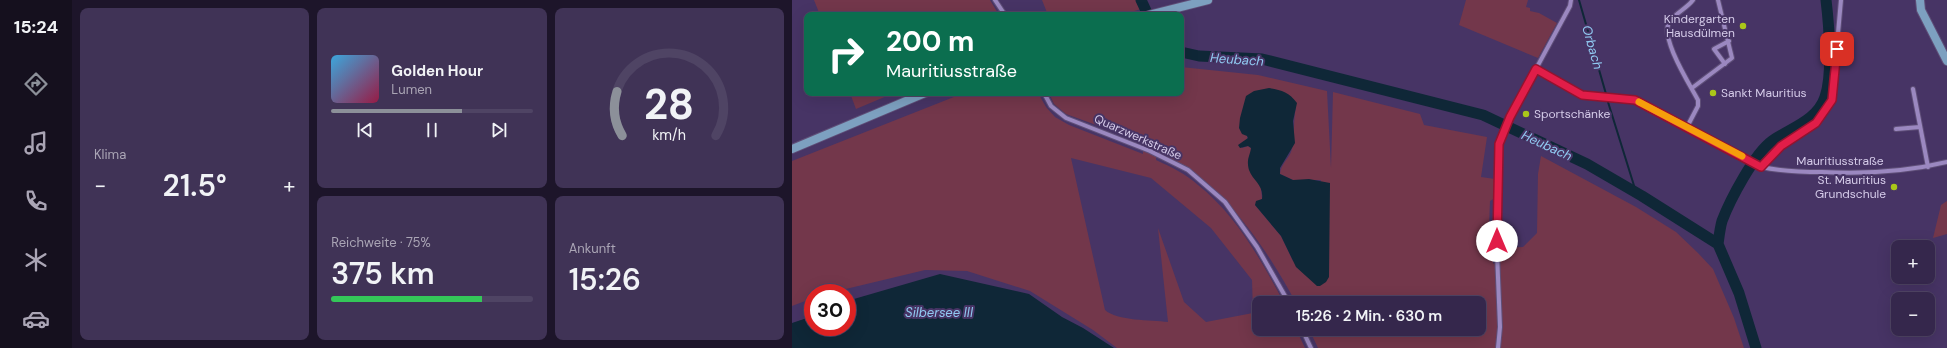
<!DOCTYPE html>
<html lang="de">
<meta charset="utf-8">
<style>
:root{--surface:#35274c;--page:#403356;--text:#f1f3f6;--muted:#aaa5b5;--line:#4f4464;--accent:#8c9099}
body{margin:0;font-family:"DM Sans",sans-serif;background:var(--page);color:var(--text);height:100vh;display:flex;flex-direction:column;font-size:15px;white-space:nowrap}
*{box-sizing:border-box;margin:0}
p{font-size:13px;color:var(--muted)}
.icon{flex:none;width:22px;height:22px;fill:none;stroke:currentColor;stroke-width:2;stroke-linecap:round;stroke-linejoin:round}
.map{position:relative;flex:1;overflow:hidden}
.panel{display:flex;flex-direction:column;gap:8px;padding:8px;background:#1d152a;width:720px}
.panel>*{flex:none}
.banner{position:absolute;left:12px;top:12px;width:380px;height:84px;border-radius:8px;box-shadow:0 4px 16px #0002,0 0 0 1px var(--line);background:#0b6e4f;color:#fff;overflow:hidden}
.tools{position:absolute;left:1099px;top:240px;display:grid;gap:8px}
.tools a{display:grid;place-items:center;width:44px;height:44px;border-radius:8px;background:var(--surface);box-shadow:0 4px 16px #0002,0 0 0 1px var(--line);font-size:20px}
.speed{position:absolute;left:12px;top:284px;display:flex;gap:8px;font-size:20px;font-weight:700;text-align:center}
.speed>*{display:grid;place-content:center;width:52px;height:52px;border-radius:50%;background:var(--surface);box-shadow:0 4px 16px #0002,0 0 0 1px var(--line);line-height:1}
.speed .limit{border:6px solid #d22;background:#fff;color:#111}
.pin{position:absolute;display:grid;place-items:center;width:34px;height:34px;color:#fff;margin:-17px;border-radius:8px;box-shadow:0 2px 6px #0006}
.me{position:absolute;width:44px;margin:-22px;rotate:0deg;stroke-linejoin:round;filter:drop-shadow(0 0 3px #0008)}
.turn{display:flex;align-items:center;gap:14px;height:84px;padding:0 16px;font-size:18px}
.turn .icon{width:52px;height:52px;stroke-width:2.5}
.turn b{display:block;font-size:28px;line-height:34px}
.big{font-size:30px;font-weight:600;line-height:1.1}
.panel .tile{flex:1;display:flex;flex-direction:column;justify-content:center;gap:6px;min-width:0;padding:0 14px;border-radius:8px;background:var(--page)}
.panel .dial{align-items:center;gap:0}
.dial svg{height:104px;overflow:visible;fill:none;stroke:var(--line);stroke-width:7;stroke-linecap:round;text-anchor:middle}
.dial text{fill:var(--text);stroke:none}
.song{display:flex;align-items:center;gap:12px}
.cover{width:48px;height:48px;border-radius:6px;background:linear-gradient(135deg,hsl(200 70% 55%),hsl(340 70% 35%))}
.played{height:4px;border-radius:2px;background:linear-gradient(90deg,var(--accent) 65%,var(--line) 65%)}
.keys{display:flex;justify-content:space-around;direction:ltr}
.heat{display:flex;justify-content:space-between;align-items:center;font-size:22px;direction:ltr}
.charge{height:6px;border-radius:3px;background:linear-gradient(90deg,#34c759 75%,var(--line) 0)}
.panel .tiles{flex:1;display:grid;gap:8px;grid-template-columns:repeat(3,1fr)}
.tile:first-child{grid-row:span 2}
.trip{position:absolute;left:460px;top:296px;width:234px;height:40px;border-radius:8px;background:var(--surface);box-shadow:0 4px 16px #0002,0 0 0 1px var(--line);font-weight:600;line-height:40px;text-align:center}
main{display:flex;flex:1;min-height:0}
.menu{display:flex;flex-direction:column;width:72px;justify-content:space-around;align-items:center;background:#15101e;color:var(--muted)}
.menu .icon{width:28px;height:28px}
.menu .active{color:var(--accent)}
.menu b{font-size:18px;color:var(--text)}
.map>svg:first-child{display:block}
.green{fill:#73374b;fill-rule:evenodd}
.water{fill:#0f2737}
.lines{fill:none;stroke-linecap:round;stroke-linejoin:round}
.stream{stroke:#0f2737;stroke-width:2}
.river{stroke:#0f2737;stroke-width:11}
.street-casing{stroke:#5f4f78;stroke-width:6}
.secondary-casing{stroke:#5f4f78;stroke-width:10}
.street{stroke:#9b88c0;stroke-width:4}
.secondary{stroke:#7da0c0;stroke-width:8}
.route-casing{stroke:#92132f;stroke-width:10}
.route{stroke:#e11d48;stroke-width:7}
.slow{stroke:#f59e0b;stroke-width:7}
.poi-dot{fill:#aac719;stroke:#473465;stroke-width:1.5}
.labels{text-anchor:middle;stroke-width:4;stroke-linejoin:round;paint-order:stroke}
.poi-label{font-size:12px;fill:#d5cbe9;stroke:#473465;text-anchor:end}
.street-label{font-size:12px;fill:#d5cbe9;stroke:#473465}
.water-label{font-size:13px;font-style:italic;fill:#91caf2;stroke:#473465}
</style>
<main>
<nav class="menu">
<b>15:24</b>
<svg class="icon active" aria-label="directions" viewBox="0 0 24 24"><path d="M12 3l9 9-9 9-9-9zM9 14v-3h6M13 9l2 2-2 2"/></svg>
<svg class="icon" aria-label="music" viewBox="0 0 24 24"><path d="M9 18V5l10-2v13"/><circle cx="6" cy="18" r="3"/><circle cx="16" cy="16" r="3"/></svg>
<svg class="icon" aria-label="phone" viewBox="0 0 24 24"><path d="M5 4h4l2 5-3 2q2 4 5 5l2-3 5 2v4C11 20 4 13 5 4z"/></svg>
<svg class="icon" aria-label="climate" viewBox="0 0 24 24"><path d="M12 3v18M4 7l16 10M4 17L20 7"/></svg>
<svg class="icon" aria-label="car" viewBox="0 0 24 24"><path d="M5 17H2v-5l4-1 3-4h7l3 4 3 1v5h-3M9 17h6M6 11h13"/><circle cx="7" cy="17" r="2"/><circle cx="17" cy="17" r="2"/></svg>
</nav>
<section class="panel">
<div class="tiles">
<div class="tile"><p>Klima</p>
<div class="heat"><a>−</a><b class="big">21.5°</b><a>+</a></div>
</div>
<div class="tile">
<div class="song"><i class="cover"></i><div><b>Golden Hour</b><p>Lumen</p></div></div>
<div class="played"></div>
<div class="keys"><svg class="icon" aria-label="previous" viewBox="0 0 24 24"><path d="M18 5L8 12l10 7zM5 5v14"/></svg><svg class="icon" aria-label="pause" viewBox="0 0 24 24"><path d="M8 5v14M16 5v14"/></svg><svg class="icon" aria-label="next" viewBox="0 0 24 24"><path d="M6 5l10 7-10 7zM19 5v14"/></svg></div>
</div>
<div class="tile dial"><svg viewBox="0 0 100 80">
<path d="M14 69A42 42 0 1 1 86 69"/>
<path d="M14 69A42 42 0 0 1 10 35" stroke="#8c9099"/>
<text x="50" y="56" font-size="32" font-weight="700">28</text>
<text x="50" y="72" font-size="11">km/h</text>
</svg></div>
<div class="tile"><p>Reichweite · 75%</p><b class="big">375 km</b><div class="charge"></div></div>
<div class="tile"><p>Ankunft</p><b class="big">15:26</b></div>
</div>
</section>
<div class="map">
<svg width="1155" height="348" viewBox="0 0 1155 348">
<rect width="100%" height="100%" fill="#473465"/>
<path class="green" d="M22 0H198L207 15H28Z
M250 0H345L349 9 329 15H256Z
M674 0H736L734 7 738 8V11L747 13 765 23 746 58 667 25Z
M389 67 466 75 535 91 539 168 541 92 628 114 632 125 695 137 689 177 703 179V198L698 201 697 226H701V264L705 261V248L731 247 745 233 746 174 749 156 844 207 884 232 906 253 921 269 942 318 952 348H526L517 329H687V303H504C480 257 439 197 396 168 387 162 375 157 364 152V160C379 167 394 174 406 185 445 216 469 260 492 303H467V329H504L513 348H325L301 330 238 291 175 271 133 270 37 293H21V298L0 306V161L172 93H246L254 107 263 117 277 125 351 154V142L274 114 262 104 257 93H389ZM504 107C501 121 503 135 500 149 498 158 489 163 488 174L501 180H529L501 261 489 236 463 205 470 199 469 187 466 183 459 148 456 146 450 148V142L455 141V136ZM279 158 359 178 419 228 460 280 461 313 414 322 392 302 366 228 376 322C359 320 325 321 313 310Z
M58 93H102L64 109Z
M1155 201V234L1141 238 1149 205Z"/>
<path class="water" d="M477 88C490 90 497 92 505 103L501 121 503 143 488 168V174L501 180 517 179 538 183 537 277 534 282 528 286H525L504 267 489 236 463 205 464 201 470 199C472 185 461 181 457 170 454 159 458 156 459 148L456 146 448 148 446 145 456 138 455 136 450 134 447 128 448 118 454 96 462 91Z
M148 274 237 294 270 317 291 328 322 348H0V323L21 316V327H55V301Z"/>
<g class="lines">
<path class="stream" d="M787 0 814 94
M816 102 844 192"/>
<path class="river" d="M349 0 356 15
M389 52 407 56 470 59 691 115 795 164 850 196 926 244 947 293 964 348
M926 244C927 237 928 228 930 221 938 200 962 154 980 141 998 128 1025 121 1033 97 1041 74 1037 25 1034 0"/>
<defs>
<path id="street" d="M203 0 213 15
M933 64 922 49 937 41
M744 69 790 95 843 100 969 167C989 171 1009 172 1030 172 1072 174 1114 172 1155 162
M900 88 940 58 926 0
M1121 89 1136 167
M252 93 259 106 274 118 358 151 396 170 433 202 465 247 497 303
M895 127 906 106V100C898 85 866 35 878 21 884 13 895 8 901 0
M1104 129 1128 127
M969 167 989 146 1024 123 1040 100 1049 0
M510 329 519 348
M706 348 708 327 704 228 707 144 718 117 778 6 779 0"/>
<path id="secondary" d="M1128 0 1129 10 1155 61
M357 15 416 0
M0 149 133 93"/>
</defs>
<use href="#street" class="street-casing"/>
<use href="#secondary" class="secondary-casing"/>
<use href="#street" class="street"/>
<use href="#secondary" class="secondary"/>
</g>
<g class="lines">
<defs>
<path id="route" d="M705 241 707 144 718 117 744 69 790 95 843 100 969 167 989 146 1024 123 1040 100 1045 49"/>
</defs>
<use href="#route" class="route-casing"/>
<use href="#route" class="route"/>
<path class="slow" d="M847 102 950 156"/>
</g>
<g class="poi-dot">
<circle cx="951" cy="26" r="4"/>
<circle cx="921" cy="93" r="4"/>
<circle cx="734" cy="114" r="4"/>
<circle cx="1102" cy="187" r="4"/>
</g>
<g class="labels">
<g class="poi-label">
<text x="943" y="23">Kindergarten<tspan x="943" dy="14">Hausdülmen</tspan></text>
<text x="929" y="97" text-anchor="start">Sankt Mauritius</text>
<text x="742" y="118" text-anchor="start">Sportschänke</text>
<text x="1094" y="184">St. Mauritius<tspan x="1094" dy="14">Grundschule</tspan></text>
</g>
<g class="street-label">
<text transform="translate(346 137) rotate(24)" y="4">Quarzwerkstraße</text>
<text x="1048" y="165">Mauritiusstraße</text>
</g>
<g class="water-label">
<text transform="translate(801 47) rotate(74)" y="5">Orbach</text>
<text transform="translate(445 59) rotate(4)" y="5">Heubach</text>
<text transform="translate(755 145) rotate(25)" y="5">Heubach</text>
<text x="147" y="317">Silbersee III</text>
</g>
</g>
</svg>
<div class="tools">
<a>+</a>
<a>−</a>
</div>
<div class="speed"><div class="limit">30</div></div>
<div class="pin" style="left:1045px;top:49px;background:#d93025"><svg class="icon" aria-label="arrive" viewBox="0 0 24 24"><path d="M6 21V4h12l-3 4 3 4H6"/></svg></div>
<svg class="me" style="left:705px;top:241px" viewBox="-20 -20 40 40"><circle r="19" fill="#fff"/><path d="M0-13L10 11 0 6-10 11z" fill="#e11d48"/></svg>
<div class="trip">15:26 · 2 Min. · 630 m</div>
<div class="banner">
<div class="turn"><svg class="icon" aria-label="right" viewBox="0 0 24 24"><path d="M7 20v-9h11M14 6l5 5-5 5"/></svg><div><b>200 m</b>Mauritiusstraße</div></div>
</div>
</div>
</main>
